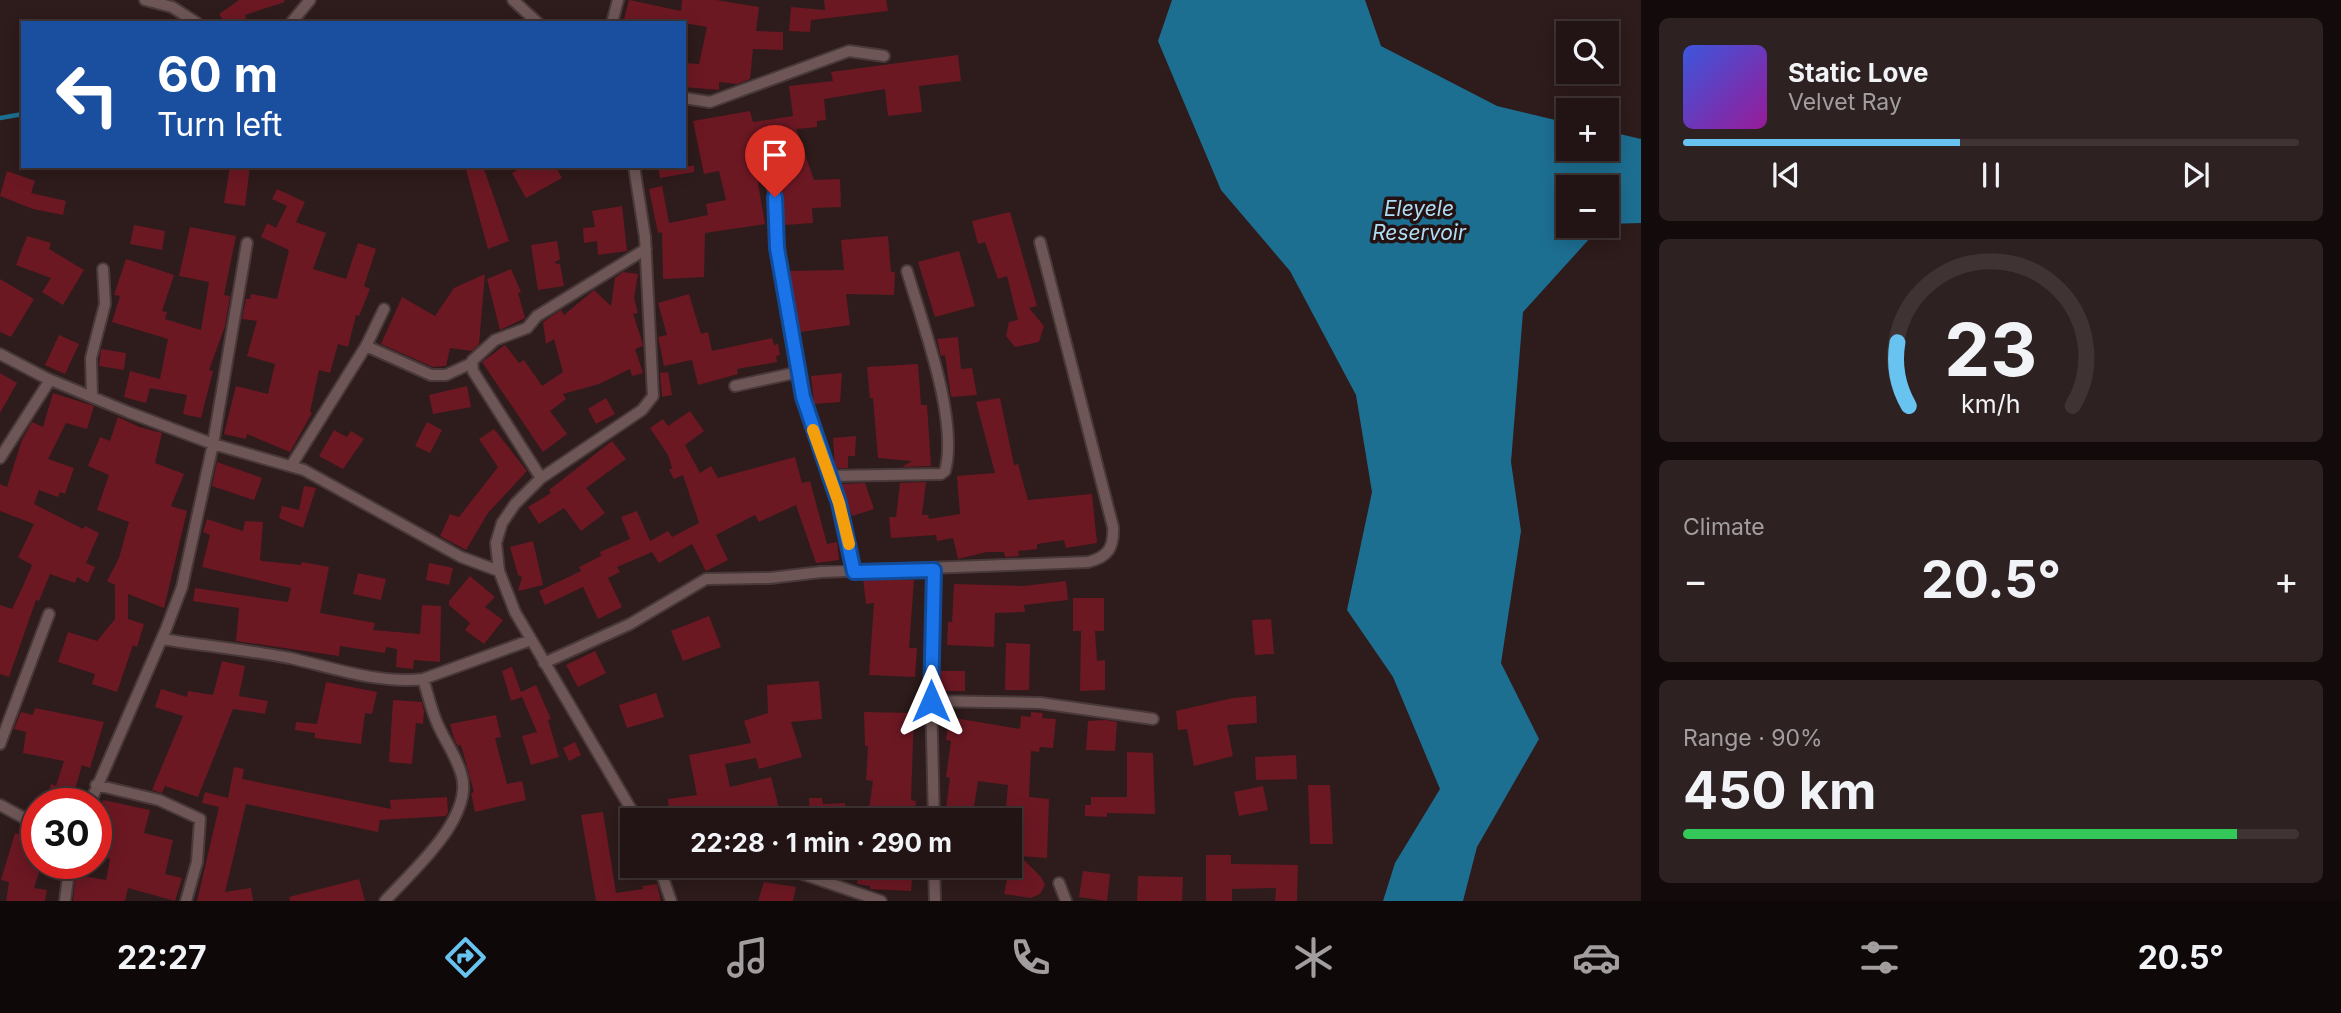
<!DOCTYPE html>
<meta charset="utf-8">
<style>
:root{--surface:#221414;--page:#2e2122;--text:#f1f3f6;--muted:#a29ea0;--line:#3f3334;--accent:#69c3f1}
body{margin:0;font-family:Inter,sans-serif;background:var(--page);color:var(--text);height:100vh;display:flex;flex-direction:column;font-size:26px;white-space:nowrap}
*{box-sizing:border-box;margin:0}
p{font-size:23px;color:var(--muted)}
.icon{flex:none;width:38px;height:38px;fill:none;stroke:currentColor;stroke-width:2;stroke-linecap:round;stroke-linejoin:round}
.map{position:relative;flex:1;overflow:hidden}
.side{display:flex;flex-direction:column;gap:18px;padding:18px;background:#130b0b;width:700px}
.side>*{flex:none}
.guide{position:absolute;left:21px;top:21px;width:665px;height:147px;border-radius:0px;box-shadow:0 4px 18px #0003,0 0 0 2px var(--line);background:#1a4fa0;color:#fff;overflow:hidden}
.tools{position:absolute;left:1556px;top:21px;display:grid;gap:14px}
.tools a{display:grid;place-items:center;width:63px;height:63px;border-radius:0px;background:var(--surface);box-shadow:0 4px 18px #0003,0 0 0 2px var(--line);font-size:35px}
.speed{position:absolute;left:21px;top:788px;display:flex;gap:14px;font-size:35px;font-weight:700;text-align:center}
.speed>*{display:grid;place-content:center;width:91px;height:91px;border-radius:50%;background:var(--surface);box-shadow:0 4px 18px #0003,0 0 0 2px var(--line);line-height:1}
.speed .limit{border:10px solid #d22;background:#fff;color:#111}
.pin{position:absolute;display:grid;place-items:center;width:60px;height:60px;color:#fff;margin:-72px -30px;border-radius:50% 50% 50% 0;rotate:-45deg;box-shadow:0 0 7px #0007}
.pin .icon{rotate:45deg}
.me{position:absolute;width:77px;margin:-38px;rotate:0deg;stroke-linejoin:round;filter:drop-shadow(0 0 5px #0008)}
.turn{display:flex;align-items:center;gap:24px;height:147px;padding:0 21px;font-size:32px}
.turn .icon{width:91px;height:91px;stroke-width:2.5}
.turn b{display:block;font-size:49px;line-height:60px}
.big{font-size:52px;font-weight:700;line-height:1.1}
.side .widget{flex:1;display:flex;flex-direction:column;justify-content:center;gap:10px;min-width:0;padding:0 24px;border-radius:10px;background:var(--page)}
.side .dial{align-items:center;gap:0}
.dial svg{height:182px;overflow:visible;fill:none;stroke:var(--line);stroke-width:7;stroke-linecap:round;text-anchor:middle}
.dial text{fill:var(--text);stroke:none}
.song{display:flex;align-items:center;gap:21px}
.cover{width:84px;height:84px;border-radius:10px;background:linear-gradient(135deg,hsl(230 70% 55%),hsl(300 70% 35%))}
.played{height:7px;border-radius:4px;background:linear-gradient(90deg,var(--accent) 45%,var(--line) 45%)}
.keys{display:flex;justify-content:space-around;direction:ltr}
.heat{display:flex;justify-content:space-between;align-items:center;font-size:38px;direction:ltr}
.charge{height:10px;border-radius:5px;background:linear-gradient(90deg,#34c759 90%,var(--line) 0)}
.trip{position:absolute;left:620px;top:808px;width:402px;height:70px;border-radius:0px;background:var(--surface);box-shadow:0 4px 18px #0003,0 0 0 2px var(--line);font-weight:700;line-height:70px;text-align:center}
.tab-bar{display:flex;height:112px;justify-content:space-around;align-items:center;background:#0e0808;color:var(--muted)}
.tab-bar .icon{width:49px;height:49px}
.tab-bar .selected{color:var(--accent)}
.tab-bar b{font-size:32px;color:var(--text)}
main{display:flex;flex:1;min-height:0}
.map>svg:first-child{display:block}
.water{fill:#1d6f92}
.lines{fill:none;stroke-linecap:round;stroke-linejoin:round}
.stream{stroke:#1d6f92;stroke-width:4.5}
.building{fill:#6c1823}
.street-casing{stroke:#483839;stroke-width:14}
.street{stroke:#6e5656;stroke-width:10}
.route-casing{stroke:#114b97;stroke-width:18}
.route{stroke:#1a73e8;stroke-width:12}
.slow{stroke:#f59e0b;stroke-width:12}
.labels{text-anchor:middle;stroke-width:7;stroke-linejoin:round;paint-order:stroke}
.water-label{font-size:21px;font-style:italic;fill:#b0ddf6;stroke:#241112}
</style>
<main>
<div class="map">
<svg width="1641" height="901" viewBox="0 0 1641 901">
<rect width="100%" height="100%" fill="#2e1b1b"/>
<path class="water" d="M1172 0H1365L1381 46 1497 106 1568 123V149H1606L1607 131 1641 139V223L1607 224 1606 187H1568V226H1601L1523 312 1511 462 1521 531 1501 663 1539 739 1477 847 1463 901H1383L1395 863 1440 789 1393 677 1347 610 1372 492 1356 395 1290 271 1221 190 1158 41Z"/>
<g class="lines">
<path class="stream" d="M0 118 23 114"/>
</g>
<path class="building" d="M239 0H284L285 2 245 15 247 23H225L219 14Z
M629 0 681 11 682 0H716L759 7 756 31 783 32V50L753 49 750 79 737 84 719 82V90L684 87V63L699 64 707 27 684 23H623Z
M824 0H886L888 11 811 20 810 32 789 31 791 7 825 10Z
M958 55 961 81 919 86 922 112 888 116 885 89 824 99 826 120 817 121V127L796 129 814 180 840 179 841 207 812 208 813 223 785 225 780 175 770 172 758 183 765 224 705 233 704 277 663 279 662 232 658 233 649 189 662 186 669 223 708 215 706 204 726 200 719 171 704 174 693 121 750 111 753 122 793 116 789 86 833 81 831 72Z
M230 166H250L245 206 224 203Z
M465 166H483L509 241 488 249Z
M524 166H555L562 178 526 198 512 173Z
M658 166H694V172L660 178Z
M7 171 35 181 31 193 66 201 63 215 33 209 0 196Z
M277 189 305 202 296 222 326 233 313 269 346 279 358 243 376 249 364 286 370 289 359 316 356 315 348 347 338 344 330 373 319 370 310 412 312 413 290 452 247 434 246 439 224 434 236 386 268 394 275 364 247 356 257 321 242 319 246 299H250L251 294 277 299 289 250 261 237 267 223 276 228 287 206 272 199Z
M622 206 627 251 598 255 597 241 584 243 583 228 595 227 592 211Z
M1010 212 1037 306 1029 308 1044 326 1039 342 1015 347 1006 336 1009 322 1018 320 1007 276 998 279 985 242 978 244 972 221Z
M134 225 165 231 162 250 130 244Z
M190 227 236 236 224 295 230 296 225 326 209 370 213 371 201 418 183 414 187 395 150 388 146 403 124 397 130 371 160 379 168 339 112 322 120 296 114 295 126 259 174 275 162 311 167 312 165 319 201 330 209 282 179 276Z
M27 236 51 243 49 249 84 270 63 305 42 292 51 278 16 265Z
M888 236 891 272H895L894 295 846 294 850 325 800 332 789 271 844 270 841 240Z
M557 241 560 259 554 263 560 264 564 286 538 290 531 245Z
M959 251 975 306 935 317 918 262Z
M511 269 521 292 518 293 525 318 500 330 487 279Z
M623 272 638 274 634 298 638 313 633 314 642 341 643 346 635 349 643 373 632 376 630 369 599 384 563 394 566 399 550 411 567 434 543 452 482 362 505 345 519 363 524 360 542 386 563 372 554 339 546 344 543 322 561 310 564 315 594 290 611 306 615 278Z
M485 274 479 344 472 351 450 348 446 366 433 367 381 344 402 297 435 316 454 288Z
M0 279 34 299 11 337 0 332Z
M689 294 701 334 708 332 712 351 772 338 774 345 778 344 780 355 776 356 777 362 737 369 738 374 698 385 692 360 664 366 658 337 667 335 658 303Z
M59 335 79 344 65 374 45 365Z
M958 337 961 369 972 368 977 395 951 397 945 355 941 356 937 339Z
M101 349 126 353 124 370 99 366Z
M918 364 921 405H927L931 466 902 467 912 461 878 458 873 398H870L867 367Z
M668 372 672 395 662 397 660 373Z
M0 373 17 383 0 413Z
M842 373 840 402 814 404 811 376Z
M467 386 471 407 433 414 429 395Z
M53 393 94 406 87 429 66 423 48 459 74 468 65 494 60 492 58 497 39 490 34 504 83 529 85 526 99 533 86 563 95 567 88 583 77 577 75 583 50 574 39 601 36 600 9 677 0 674V605L12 609 24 584 32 565 18 557 34 524 0 511V484L7 487 22 440 32 422 43 427Z
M606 398 615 414 596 424 588 409Z
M1000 398 1014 465 1018 464 1028 500 1092 494 1097 543 1066 548 1064 540 1037 544V549L1018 551 1019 556 1005 557 1004 552H987L958 559 953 538 937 541 936 535 891 538 889 517H896L900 483 926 482 922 515H928L929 519 960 514 957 476 995 473 976 402Z
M690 411 704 431 685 445 700 473 711 466 718 478 795 457 802 483 810 481 827 544 837 542 839 560 816 563 796 505 759 522 755 515 716 535 728 560 706 571 692 544 659 563 652 552 617 567 620 572 608 578 622 607 598 619 583 587 545 605 539 591 581 571 579 567 601 556 600 552 630 539 621 517 637 511 650 541 668 531 672 537 699 523 683 475 674 479 669 470 672 468 668 455 650 428 663 419 668 426Z
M118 417 139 427 162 433 155 463 184 474 171 506 187 511 164 608 128 594V619L144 624 137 647 133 645 117 692 92 684 95 674 58 662 68 632 97 641 115 619V585L107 581 119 558 129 522 97 510 109 475 88 466 100 437 110 441Z
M427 422 442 430 430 453 415 446Z
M494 429 527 471 488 513 466 550 440 536 450 514 459 517 498 467 479 439Z
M334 430 347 437 351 431 364 439 343 469 319 456Z
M856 436 855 456H848V468H835L833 438Z
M612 441 626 459 586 488 605 513 581 531 564 508 539 524 528 507 551 493 549 490Z
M217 462 262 478 254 500 212 486Z
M865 483 874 509 852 516 841 484Z
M304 486 316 488 303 528 279 518 282 506 299 510Z
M207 519 243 531 245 521 263 522 260 560 262 561 301 565 302 562 329 567 320 613 375 623 373 630 420 634 422 605 441 606 440 662 414 660 413 669 396 667 397 649 386 647 385 653 340 646 339 656 236 641 239 608 193 601 195 588 288 602 291 588 202 567 210 535 203 532Z
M533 541 543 585 518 591 522 577 518 575 510 547Z
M429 563 453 568 449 585 426 580Z
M358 573 386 579 381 600 353 594Z
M470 576 495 597 485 607 503 620 484 644 465 630 470 623 449 605V601Z
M863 578 914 580 909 648H917L915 677 869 675 874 603 866 604Z
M1066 581 1068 600 1024 605 1025 612 995 613 994 647 947 645 948 622H952L954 584 1023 586Z
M1073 598H1104V631H1095L1097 661 1105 660V690L1080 691 1081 631H1073Z
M709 616 721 647 683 661 671 631Z
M1271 619 1274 654 1255 655 1252 620Z
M1006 643 1030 644 1029 690H1005Z
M595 651 606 673 578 687 566 665Z
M222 661 245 666 239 696 268 701 265 714 233 709 198 797 165 786 162 793 152 790 183 716 155 707 161 689 187 697 188 691 213 695Z
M512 667 521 692 536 685 551 719 548 720 559 757 531 765 522 736 537 732 522 697 511 701 502 671Z
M939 671H965V691H939Z
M819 681 822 719 791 722 802 757 759 769 756 758 725 764 730 787 771 777 779 808 757 814 755 806 708 819 670 821 668 799 697 795 689 755 751 743 744 721 768 713 767 685Z
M326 682 377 692 372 714 365 713 361 744 315 738V733L295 730 296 722 317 724Z
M656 693 664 717 627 728 619 705Z
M1256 696 1257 723 1227 725 1233 756 1194 766 1187 729 1178 730 1176 711 1233 698Z
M393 700 422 702 424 711 423 724 416 723 412 764 389 762Z
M35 708 104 722 90 768 82 765 71 803H46L51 784 56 786 64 761 23 753 26 732 14 729 21 712 33 715Z
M864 712 914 713 911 800 916 801 913 821 868 816 873 781 866 780 868 746H865Z
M1031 712 1043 713 1042 718 1056 719 1053 748 1040 747 1039 752 1031 751 1029 797 1049 799 1047 858 1020 856 1041 877 1045 885 1040 894 1031 898 1004 894 1010 866V819L1005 818 1008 785 978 781 973 813 946 809 950 778 946 777 951 741 946 740 949 717 1020 729 1021 716 1031 717Z
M496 715 501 737 495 738 507 784 522 781 526 800 475 812 471 793 474 792 461 745 458 746 454 739 450 724Z
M1106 720 1117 722 1115 751 1086 750 1088 721Z
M575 742 581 755 569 761 563 748Z
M1127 752 1153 753 1155 814 1107 813V817L1085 816V805H1091V797H1127Z
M1296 755 1297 779 1256 780 1255 757Z
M234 767 244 769 242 779 391 809 390 800 447 797 448 812 446 816 380 820 378 832 246 804 225 892 251 888 253 901H197L219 807 202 803 205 792 228 798Z
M1308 785H1330L1333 844H1310Z
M1263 786 1268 810 1239 816 1234 792Z
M809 798H822L823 804 845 803V821H810Z
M103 800 150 810 144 833 173 840 165 874 182 878 175 901 128 888 125 901H73L76 875 106 880 110 859 96 857Z
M603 812 616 893 643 889 642 886 657 884 661 901H596L581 815Z
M15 833 37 840V863H42L34 888 47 890 45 901H6L9 882 1 880Z
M1206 855H1231V864L1298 865 1297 901H1275L1276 888 1232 889V901H1206Z
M676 866H712V877L675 874Z
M836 866 913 869 911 891 870 889V886L857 884 858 876 836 872Z
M1083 871 1110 874 1107 901 1079 897Z
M1138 876 1183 877 1182 901H1137Z
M359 879 365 901H290L289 897Z
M764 882 796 887 793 901H758Z"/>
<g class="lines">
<defs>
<path id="street" d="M145 0 172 7 197 23
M513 0 538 23
M291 23 310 0
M612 23 618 0
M684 98 710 102 849 51 884 56
M634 166 645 237 653 396 642 410 541 478 515 504 502 523 496 543 499 571 515 612 638 821
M772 180 777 214V248L802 397 839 503 854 572
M366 346 431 375H446L472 363
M0 354 46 378 128 412 213 444 304 470 461 557 499 571
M735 386 799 372
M92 397 91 358 105 304 103 269
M0 458 50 380
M291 466 366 346 384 309
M829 476 941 474 945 471C959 420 922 322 907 271
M541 478 473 371 472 361 495 340 527 328 537 316 646 249
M162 639C205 646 248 650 290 658 334 668 378 684 423 679L531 640
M544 663 630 624 706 579 770 578 821 572 1088 562C1108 557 1114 548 1113 527L1040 242
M931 701 1040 703 1153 719
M0 744 49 614
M96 785 159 800 200 819 197 862 186 901
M90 803 166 629 182 587 213 444 247 243
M0 805 37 825
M635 815 650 821
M934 821 931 695 934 570
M659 866 671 901
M779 866 881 901
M934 866 935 901
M1059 883 1066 901
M65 901 70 863
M385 901C411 872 476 817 461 773 456 756 445 741 438 725 431 710 428 694 423 679"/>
</defs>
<use href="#street" class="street-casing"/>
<use href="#street" class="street"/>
</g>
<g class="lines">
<defs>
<path id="route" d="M775 197 777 248 803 397 839 503 854 572 934 570 931 701"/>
</defs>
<use href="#route" class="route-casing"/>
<use href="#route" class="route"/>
<path class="slow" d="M813 430 839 503 849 544"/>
</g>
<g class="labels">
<g class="water-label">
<text x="1419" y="216">Eleyele<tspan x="1419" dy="24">Reservoir</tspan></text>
</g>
</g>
</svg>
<div class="tools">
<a><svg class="icon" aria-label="search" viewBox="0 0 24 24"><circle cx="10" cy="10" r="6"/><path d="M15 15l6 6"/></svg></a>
<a>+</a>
<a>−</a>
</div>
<div class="speed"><div class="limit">30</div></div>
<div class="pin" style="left:775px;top:197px;background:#d93025"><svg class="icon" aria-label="arrive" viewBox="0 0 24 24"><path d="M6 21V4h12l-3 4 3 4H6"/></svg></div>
<svg class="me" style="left:931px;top:701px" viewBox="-20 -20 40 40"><path d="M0-17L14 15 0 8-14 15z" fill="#1a73e8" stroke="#fff" stroke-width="4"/></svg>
<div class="trip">22:28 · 1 min · 290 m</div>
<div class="guide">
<div class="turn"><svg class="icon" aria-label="left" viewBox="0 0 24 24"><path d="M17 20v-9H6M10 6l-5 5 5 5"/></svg><div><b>60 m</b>Turn left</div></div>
</div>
</div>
<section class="side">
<div class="widget">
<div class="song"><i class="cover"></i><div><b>Static Love</b><p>Velvet Ray</p></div></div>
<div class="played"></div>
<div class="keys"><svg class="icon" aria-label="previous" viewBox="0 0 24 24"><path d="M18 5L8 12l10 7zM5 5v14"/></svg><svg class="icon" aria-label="pause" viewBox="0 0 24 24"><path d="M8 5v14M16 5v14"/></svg><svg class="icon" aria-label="next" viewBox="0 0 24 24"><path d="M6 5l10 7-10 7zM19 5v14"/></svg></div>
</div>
<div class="widget dial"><svg viewBox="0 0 100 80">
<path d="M14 69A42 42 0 1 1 86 69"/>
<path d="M14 69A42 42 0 0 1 9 41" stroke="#69c3f1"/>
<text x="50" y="56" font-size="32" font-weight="700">23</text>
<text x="50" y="72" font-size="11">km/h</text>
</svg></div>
<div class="widget"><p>Climate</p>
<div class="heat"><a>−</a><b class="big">20.5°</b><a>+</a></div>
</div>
<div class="widget"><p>Range · 90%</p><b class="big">450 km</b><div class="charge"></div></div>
</section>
</main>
<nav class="tab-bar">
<b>22:27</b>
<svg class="icon selected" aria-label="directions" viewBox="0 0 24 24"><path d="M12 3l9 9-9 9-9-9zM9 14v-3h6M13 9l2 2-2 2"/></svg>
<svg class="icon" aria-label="music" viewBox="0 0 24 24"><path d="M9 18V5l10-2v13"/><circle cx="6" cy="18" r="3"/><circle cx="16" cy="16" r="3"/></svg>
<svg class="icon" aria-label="phone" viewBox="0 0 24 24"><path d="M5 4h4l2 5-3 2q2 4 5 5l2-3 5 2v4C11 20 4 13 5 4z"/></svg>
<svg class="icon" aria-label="climate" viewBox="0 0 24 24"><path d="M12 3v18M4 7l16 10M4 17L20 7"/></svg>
<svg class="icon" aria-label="car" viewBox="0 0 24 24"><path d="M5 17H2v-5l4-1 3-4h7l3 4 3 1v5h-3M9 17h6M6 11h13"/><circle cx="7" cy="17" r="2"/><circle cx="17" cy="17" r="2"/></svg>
<svg class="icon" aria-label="filters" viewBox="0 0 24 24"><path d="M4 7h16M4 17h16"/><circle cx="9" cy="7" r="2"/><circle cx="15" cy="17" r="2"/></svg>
<b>20.5°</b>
</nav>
